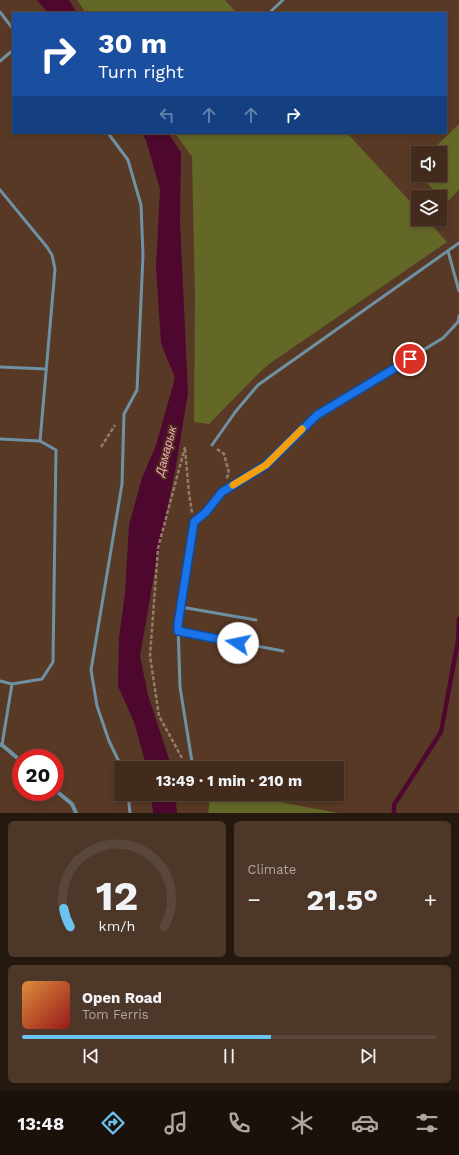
<!DOCTYPE html>
<meta charset="utf-8">
<style>
:root{--surface:#422b1c;--page:#4c3729;--text:#f1f3f6;--muted:#aea7a3;--line:#5a473b;--accent:#6ac3f1}
body{margin:0;font-family:"Work Sans",sans-serif;background:var(--page);color:var(--text);height:100vh;display:flex;flex-direction:column;font-size:15px;white-space:nowrap}
*{box-sizing:border-box;margin:0}
p{font-size:13px;color:var(--muted)}
.icon{flex:none;width:22px;height:22px;fill:none;stroke:currentColor;stroke-width:2;stroke-linecap:round;stroke-linejoin:round}
.map{position:relative;height:813px;overflow:hidden}
.drawer{display:flex;flex-direction:column;gap:8px;padding:8px;background:#24180f;flex:1}
.drawer>*{flex:none}
.top-card{position:absolute;left:12px;top:12px;width:435px;height:122px;border-radius:0px;box-shadow:0 2px 6px #0003,0 0 0 1px var(--line);background:#1a4fa0;color:#fff;overflow:hidden}
.fabs{position:absolute;left:411px;top:146px;display:grid;gap:8px}
.fabs a{display:grid;place-items:center;width:36px;height:36px;border-radius:0px;background:var(--surface);box-shadow:0 2px 6px #0003,0 0 0 1px var(--line);font-size:20px}
.speed{position:absolute;left:12px;top:749px;display:flex;gap:8px;font-size:20px;font-weight:700;text-align:center}
.speed>*{display:grid;place-content:center;width:52px;height:52px;border-radius:50%;background:var(--surface);box-shadow:0 2px 6px #0003,0 0 0 1px var(--line);line-height:1}
.speed .limit{border:6px solid #d22;background:#fff;color:#111}
.pin{position:absolute;display:grid;place-items:center;width:34px;height:34px;color:#fff;margin:-17px;border:2px solid #fff;border-radius:50%;box-shadow:0 1px 4px #0007}
.me{position:absolute;width:44px;margin:-22px;rotate:281deg;stroke-linejoin:round;filter:drop-shadow(0 0 3px #0008)}
.turn{display:flex;align-items:center;gap:14px;height:84px;padding:0 20px;font-size:18px}
.turn .icon{width:52px;height:52px;stroke-width:2.5}
.turn b{display:block;font-size:28px;line-height:34px}
.lanes{display:flex;align-items:center;height:38px;padding:0 20px;background:#0003;justify-content:center;gap:20px;direction:ltr}
.lanes .off{opacity:.35}
.big{font-size:30px;font-weight:700;line-height:1.1}
.drawer .tile{flex:1;display:flex;flex-direction:column;justify-content:center;gap:6px;min-width:0;padding:0 14px;border-radius:6px;background:var(--page)}
.drawer .dial{align-items:center;gap:0}
.dial svg{height:104px;overflow:visible;fill:none;stroke:var(--line);stroke-width:7;stroke-linecap:round;text-anchor:middle}
.dial text{fill:var(--text);stroke:none}
.song{display:flex;align-items:center;gap:12px}
.cover{width:48px;height:48px;border-radius:6px;background:linear-gradient(135deg,hsl(30 70% 55%),hsl(0 70% 35%))}
.played{height:4px;border-radius:2px;background:linear-gradient(90deg,var(--accent) 60%,var(--line) 60%)}
.keys{display:flex;justify-content:space-around;direction:ltr}
.heat{display:flex;justify-content:space-between;align-items:center;font-size:22px;direction:ltr}
.drawer .tiles{flex:1;display:grid;gap:8px;grid-template-columns:1fr 1fr}
.tile:last-child{grid-column:span 2}
.trip{position:absolute;left:114px;top:761px;width:230px;height:40px;border-radius:0px;background:var(--surface);box-shadow:0 2px 6px #0003,0 0 0 1px var(--line);font-weight:700;line-height:40px;text-align:center}
.tab-bar{display:flex;height:64px;justify-content:space-around;align-items:center;background:#1a110b;color:var(--muted)}
.tab-bar .icon{width:28px;height:28px}
.tab-bar .current{color:var(--accent)}
.tab-bar b{font-size:18px;color:var(--text)}
.map>svg:first-child{display:block}
.green{fill:#646827}
.water{fill:#4e082f}
.lines{fill:none;stroke-linecap:round;stroke-linejoin:round}
.stream{stroke:#4e082f;stroke-width:4.5}
.path{stroke:#957b6a;stroke-width:2.5;stroke-dasharray:4 2;stroke-linecap:butt}
.service{stroke:#6e91a4;stroke-width:3}
.minor{stroke:#6e91a4;stroke-width:4}
.route-casing{stroke:#114b97;stroke-width:10}
.route{stroke:#1a73e8;stroke-width:7}
.slow{stroke:#f59e0b;stroke-width:7}
.labels{text-anchor:middle;stroke-width:4;stroke-linejoin:round;paint-order:stroke}
.water-label{font-size:12px;font-style:italic;fill:#fea8cc;stroke:#4d2e1a}
</style>
<div class="map">
<svg width="459" height="813" viewBox="0 0 459 813">
<rect width="100%" height="100%" fill="#583925"/>
<path class="green" d="M77 0H225L237 13H86Z
M459 124V190L446 203 419 175H440V153H429Z
M175 133H347L418 210V219H426L447 242 269 364 260 372 209 424 194 422 195 295 192 157Z
M211 794H237L338 813H208Z"/>
<path class="water" d="M37 0H69L77 13H48Z
M142 133H168L181 152 180 221 188 393 176 466 154 575 140 656 148 695 172 768H147L134 722 118 686 119 638 125 593 129 525 142 478 156 445 175 378 161 343 156 267 160 189 146 140Z
M151 794H175L177 813H153Z"/>
<g class="lines">
<path class="stream" d="M394 813V805L441 732 458 641 459 619"/>
<path class="path" d="M101 447 115 425
M185 449 189 493 192 513
M217 449 224 454 229 473 226 480
M182 758 159 716 150 656 158 548 185 447"/>
<path class="service" d="M0 12 13 29
M269 13 283 0
M0 61 13 50
M108 133 128 160 141 205 143 255 137 390 124 414 122 484 91 670 97 706 109 741 122 768
M0 190 47 247 52 255 55 269 40 441 56 450 53 662 42 679 12 684 0 681
M448 251 459 291
M0 367 46 369
M0 439 40 441
M212 445 236 411 258 385 459 243
M181 607 256 620
M178 631 283 651
M2 745 12 684
M193 768 180 687 178 624 194 522 206 512 222 492 266 465 317 415 443 338 458 322 459 316
M128 794 130 813"/>
<path class="minor" d="M0 745H2L21 761
M55 790 72 804 76 813"/>
</g>
<g class="lines">
<defs>
<path id="route" d="M238 643 178 631V624L194 522 206 512 222 492 266 465 317 415 410 359"/>
</defs>
<use href="#route" class="route-casing"/>
<use href="#route" class="route"/>
<path class="slow" d="M233 485 266 465 302 429"/>
</g>
<g class="labels">
<g class="water-label">
<text transform="translate(166 451) rotate(-75)" y="4">Дамарык</text>
</g>
</g>
</svg>
<div class="fabs">
<a><svg class="icon" aria-label="sound" viewBox="0 0 24 24"><path d="M4 9h4l5-4v14l-5-4H4zM17 9q2 3 0 6"/></svg></a>
<a><svg class="icon" aria-label="layers" viewBox="0 0 24 24"><path d="M12 4l9 5-9 5-9-5zM3 14l9 5 9-5"/></svg></a>
</div>
<div class="speed"><div class="limit">20</div></div>
<div class="pin" style="left:410px;top:359px;background:#d93025"><svg class="icon" aria-label="arrive" viewBox="0 0 24 24"><path d="M6 21V4h12l-3 4 3 4H6"/></svg></div>
<svg class="me" style="left:238px;top:643px" viewBox="-20 -20 40 40"><circle r="19" fill="#fff"/><path d="M0-13L10 11 0 6-10 11z" fill="#1a73e8"/></svg>
<div class="trip">13:49 · 1 min · 210 m</div>
<div class="top-card">
<div class="turn"><svg class="icon" aria-label="right" viewBox="0 0 24 24"><path d="M7 20v-9h11M14 6l5 5-5 5"/></svg><div><b>30 m</b>Turn right</div></div>
<div class="lanes"><svg class="icon off" aria-label="left" viewBox="0 0 24 24"><path d="M17 20v-9H6M10 6l-5 5 5 5"/></svg><svg class="icon off" aria-label="ahead" viewBox="0 0 24 24"><path d="M12 20V5M6 11l6-6 6 6"/></svg><svg class="icon off" aria-label="ahead" viewBox="0 0 24 24"><path d="M12 20V5M6 11l6-6 6 6"/></svg><svg class="icon" aria-label="right" viewBox="0 0 24 24"><path d="M7 20v-9h11M14 6l5 5-5 5"/></svg></div>
</div>
</div>
<section class="drawer">
<div class="tiles">
<div class="tile dial"><svg viewBox="0 0 100 80">
<path d="M14 69A42 42 0 1 1 86 69"/>
<path d="M14 69A42 42 0 0 1 9 55" stroke="#6ac3f1"/>
<text x="50" y="56" font-size="32" font-weight="700">12</text>
<text x="50" y="72" font-size="11">km/h</text>
</svg></div>
<div class="tile"><p>Climate</p>
<div class="heat"><a>−</a><b class="big">21.5°</b><a>+</a></div>
</div>
<div class="tile">
<div class="song"><i class="cover"></i><div><b>Open Road</b><p>Tom Ferris</p></div></div>
<div class="played"></div>
<div class="keys"><svg class="icon" aria-label="previous" viewBox="0 0 24 24"><path d="M18 5L8 12l10 7zM5 5v14"/></svg><svg class="icon" aria-label="pause" viewBox="0 0 24 24"><path d="M8 5v14M16 5v14"/></svg><svg class="icon" aria-label="next" viewBox="0 0 24 24"><path d="M6 5l10 7-10 7zM19 5v14"/></svg></div>
</div>
</div>
</section>
<nav class="tab-bar">
<b>13:48</b>
<svg class="icon current" aria-label="directions" viewBox="0 0 24 24"><path d="M12 3l9 9-9 9-9-9zM9 14v-3h6M13 9l2 2-2 2"/></svg>
<svg class="icon" aria-label="music" viewBox="0 0 24 24"><path d="M9 18V5l10-2v13"/><circle cx="6" cy="18" r="3"/><circle cx="16" cy="16" r="3"/></svg>
<svg class="icon" aria-label="phone" viewBox="0 0 24 24"><path d="M5 4h4l2 5-3 2q2 4 5 5l2-3 5 2v4C11 20 4 13 5 4z"/></svg>
<svg class="icon" aria-label="climate" viewBox="0 0 24 24"><path d="M12 3v18M4 7l16 10M4 17L20 7"/></svg>
<svg class="icon" aria-label="car" viewBox="0 0 24 24"><path d="M5 17H2v-5l4-1 3-4h7l3 4 3 1v5h-3M9 17h6M6 11h13"/><circle cx="7" cy="17" r="2"/><circle cx="17" cy="17" r="2"/></svg>
<svg class="icon" aria-label="filters" viewBox="0 0 24 24"><path d="M4 7h16M4 17h16"/><circle cx="9" cy="7" r="2"/><circle cx="15" cy="17" r="2"/></svg>
</nav>
